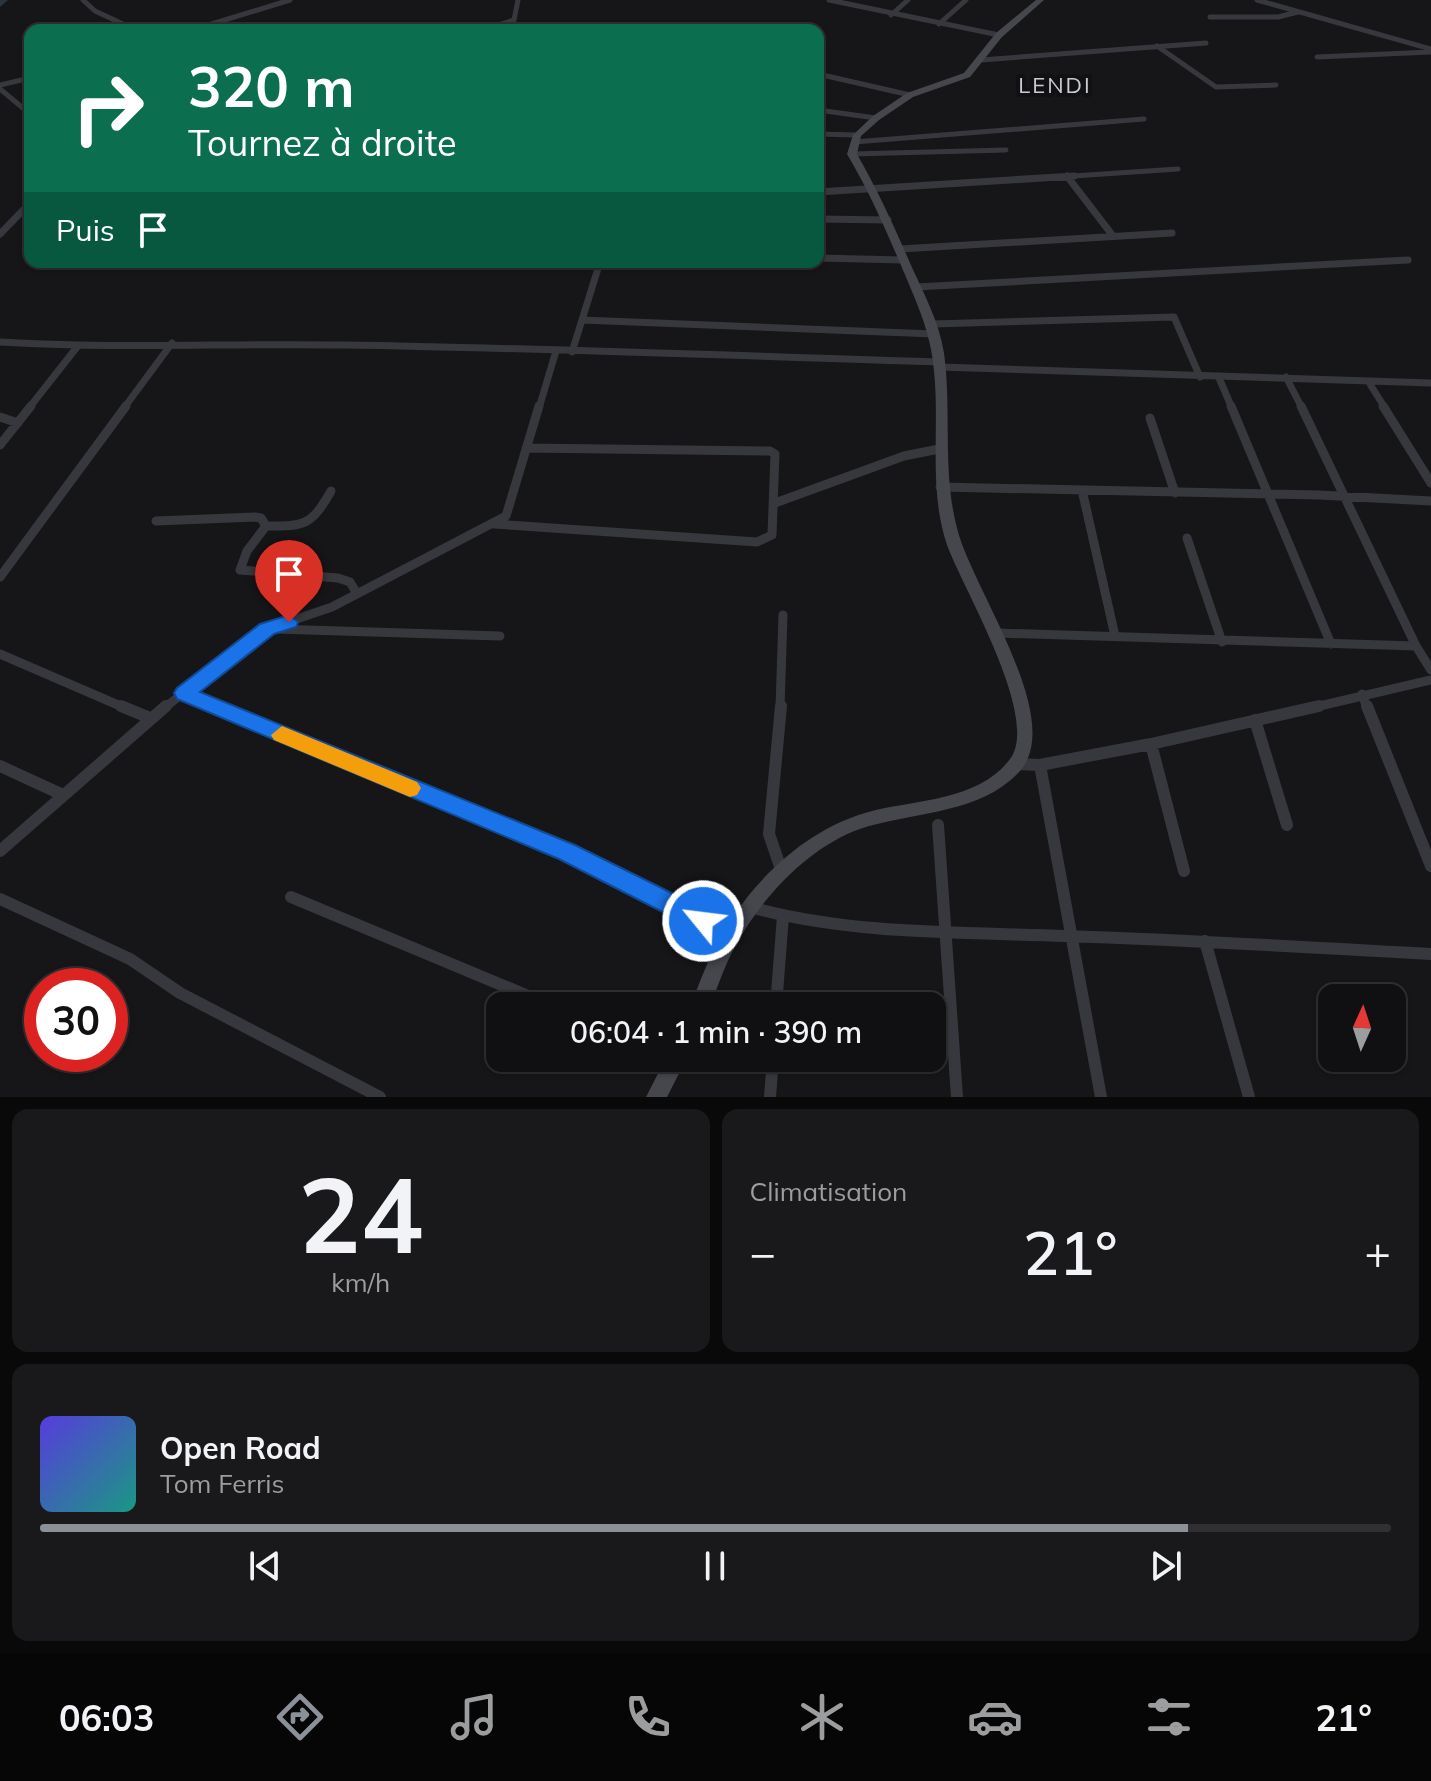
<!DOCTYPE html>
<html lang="fr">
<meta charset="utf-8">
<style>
:root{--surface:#101012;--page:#19191b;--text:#f1f3f6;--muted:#9c9d9f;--line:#303032;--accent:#8c9099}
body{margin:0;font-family:Mulish,sans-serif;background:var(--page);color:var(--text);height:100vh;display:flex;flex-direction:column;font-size:30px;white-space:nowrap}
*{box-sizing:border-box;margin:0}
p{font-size:26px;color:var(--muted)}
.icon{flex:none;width:44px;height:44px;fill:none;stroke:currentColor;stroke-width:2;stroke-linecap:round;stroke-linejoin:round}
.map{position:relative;height:1097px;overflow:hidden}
.sheet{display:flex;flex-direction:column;gap:12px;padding:12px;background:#09090a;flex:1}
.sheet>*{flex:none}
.top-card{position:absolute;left:24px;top:24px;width:800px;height:244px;border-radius:16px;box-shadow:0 2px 6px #0004,0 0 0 2px var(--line);background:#0b6e4f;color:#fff;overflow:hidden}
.needle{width:52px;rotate:3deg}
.tools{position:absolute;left:1318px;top:984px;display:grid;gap:16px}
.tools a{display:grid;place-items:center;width:88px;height:88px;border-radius:16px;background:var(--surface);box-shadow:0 2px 6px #0004,0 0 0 2px var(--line);font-size:40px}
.speed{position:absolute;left:24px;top:968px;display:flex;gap:16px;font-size:40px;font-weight:700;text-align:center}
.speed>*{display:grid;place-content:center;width:104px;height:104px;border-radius:50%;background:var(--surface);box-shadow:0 2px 6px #0004,0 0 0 2px var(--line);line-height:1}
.speed .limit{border:12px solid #d22;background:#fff;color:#111}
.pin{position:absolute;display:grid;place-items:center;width:68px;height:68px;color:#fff;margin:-82px -34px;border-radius:50% 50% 50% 0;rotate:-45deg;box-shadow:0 0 8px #0007}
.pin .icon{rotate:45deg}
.me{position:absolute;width:88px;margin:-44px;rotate:299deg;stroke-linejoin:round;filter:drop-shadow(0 0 6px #0008)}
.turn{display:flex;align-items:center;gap:28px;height:168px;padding:0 32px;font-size:36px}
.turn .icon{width:104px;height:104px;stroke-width:2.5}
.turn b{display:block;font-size:56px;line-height:68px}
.then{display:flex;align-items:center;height:76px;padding:0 32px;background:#0003;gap:16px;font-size:30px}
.big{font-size:60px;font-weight:600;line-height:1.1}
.sheet .tile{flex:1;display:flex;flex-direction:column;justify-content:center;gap:12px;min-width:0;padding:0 28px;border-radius:16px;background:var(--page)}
.sheet .dial{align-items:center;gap:0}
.dial b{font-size:104px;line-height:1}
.song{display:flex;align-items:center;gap:24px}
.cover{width:96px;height:96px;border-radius:12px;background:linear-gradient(135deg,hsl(250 70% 55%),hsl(170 70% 35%))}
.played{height:8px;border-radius:4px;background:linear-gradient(90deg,var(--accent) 85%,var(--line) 85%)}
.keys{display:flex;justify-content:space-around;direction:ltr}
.heat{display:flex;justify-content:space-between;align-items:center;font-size:44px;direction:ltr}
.sheet .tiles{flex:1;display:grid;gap:12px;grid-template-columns:1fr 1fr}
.tile:last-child{grid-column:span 2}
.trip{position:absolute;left:486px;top:992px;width:460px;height:80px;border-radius:16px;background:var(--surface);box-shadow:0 2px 6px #0004,0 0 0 2px var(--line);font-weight:600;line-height:80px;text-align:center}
.tab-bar{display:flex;height:128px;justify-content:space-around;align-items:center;background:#060607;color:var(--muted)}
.tab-bar .icon{width:56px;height:56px}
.tab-bar .active{color:var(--accent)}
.tab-bar b{font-size:36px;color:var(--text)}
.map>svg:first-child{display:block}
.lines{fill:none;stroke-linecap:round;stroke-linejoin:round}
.river{fill:#2c353c;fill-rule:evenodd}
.minor-far3{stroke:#37383d;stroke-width:5}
.minor-far2{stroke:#37383d;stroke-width:7}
.minor-far1{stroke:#37383d;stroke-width:9}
.minor{stroke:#37383d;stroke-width:12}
.secondary{fill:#45474d;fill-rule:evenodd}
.route{fill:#1a73e8;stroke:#114b97;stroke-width:2}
.slow{fill:#f59e0b}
.labels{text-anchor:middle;stroke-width:8;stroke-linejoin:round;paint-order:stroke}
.far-quarter-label{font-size:22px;letter-spacing:2px;fill:#c9ccd4;stroke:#111113}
</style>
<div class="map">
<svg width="1431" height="1097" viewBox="0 0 1431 1097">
<rect width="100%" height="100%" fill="#161618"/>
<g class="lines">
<path class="river" d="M0 0H8L0 7Z"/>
<path class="minor-far3" d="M83 0 95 11 136 30
M829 0 999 35
M1257 0 1431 49
M891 15 908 0
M1210 17H1278L1298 12
M939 24 966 0
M192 30 290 0
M483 30 514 20 518 0
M1157 46 1216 87 1276 85
M1317 57 1431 52
M981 60 1206 43
M818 74 910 95
M0 85 30 78
M0 89 30 114
M818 110 876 118
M818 134 857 135
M854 142 1144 119
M852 154 1006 150
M1043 178 1178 169"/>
<path class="minor-far2" d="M1067 176 1113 236
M818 192 1074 176
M818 219 888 220
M0 234 30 203
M900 249 1172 233
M818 258 903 260
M916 287 1408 260
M582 320 934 334
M933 324 1174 317 1200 377
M0 342C115 349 230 343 345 345 543 348 741 356 939 362
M572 352 600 262
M939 367 1431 383
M1286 377 1302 408
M1219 378 1232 408
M1368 381 1385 408
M29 408 77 347
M124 408 172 343
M539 408 556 351"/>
<path class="minor-far1" d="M1231 406 1331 644
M1301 406 1416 646
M1383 406 1431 483
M0 417 18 423
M1150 418 1175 493
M0 445 31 406
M940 487 1319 495 1431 501
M1082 490 1115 636
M775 503 904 456 939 449
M156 521 255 517 261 518 266 526C305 526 311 526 331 491
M494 524 757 542 772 535 775 454 770 451 526 448
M266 526 247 551 240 570 338 578 350 582 356 592
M1187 538 1222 642
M0 577 126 406
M276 629 500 636
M996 633 1416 646 1431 670
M0 654 125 708
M184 693 219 708
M1362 694 1367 708
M164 708 267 629 332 607 506 516 539 406
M780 708 783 615
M1311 708 1431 680"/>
<path class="minor" d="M121 706 150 718
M214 706 530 837 731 936
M781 706 769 834 782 872
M1367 706 1431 866
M1255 720 1287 825
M1151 744 1184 871
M1017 764 1040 765 1151 744 1319 706
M1040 765 1101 1097
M0 766 63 795
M938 825 957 1097
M0 851 166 706
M291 897 552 1006
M0 899 130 959 180 993 380 1097
M750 907C851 935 961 932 1065 936 1187 940 1309 947 1431 954
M1205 941 1249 1097
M776 1006 783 916
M770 1097 773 1058"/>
<path class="secondary" d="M1036 0H1044L1002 37 970 77 913 97 879 120 861 136 857 154C877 189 894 226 910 263 923 292 939 321 944 353 952 411 942 471 957 528 971 587 1066 718 1020 771 983 812 919 812 869 826 813 842 763 895 736 945 725 964 718 986 710 1006H690C701 980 710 953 725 929 758 875 810 827 872 811 916 800 980 800 1010 759 1041 718 963 589 947 545 928 489 940 429 934 371 931 331 915 299 900 263 884 226 868 189 847 154L853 135 873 116 907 93 964 73 996 33Z
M666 1058H687L667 1097H646Z"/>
</g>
<path class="route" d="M289 615 298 622 296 627 274 634 200 692 575 845 712 913 715 921 712 928 703 931 694 928 559 859 177 699 174 693 177 688 260 624Z"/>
<path class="slow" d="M282 726 417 782 421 788 417 795 410 797 274 740 271 735Z"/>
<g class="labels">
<g class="far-quarter-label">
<text x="1055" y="93">LENDI</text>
</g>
</g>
</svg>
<div class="tools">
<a><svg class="needle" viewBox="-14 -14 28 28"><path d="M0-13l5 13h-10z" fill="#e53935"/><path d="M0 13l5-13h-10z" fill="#9c9d9f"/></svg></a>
</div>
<div class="speed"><div class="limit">30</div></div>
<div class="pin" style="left:289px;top:622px;background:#d93025"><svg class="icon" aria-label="arrive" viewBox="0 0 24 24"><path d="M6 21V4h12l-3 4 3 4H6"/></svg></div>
<svg class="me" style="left:703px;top:921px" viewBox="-20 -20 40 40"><circle r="17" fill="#1a73e8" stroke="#fff" stroke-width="3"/><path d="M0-11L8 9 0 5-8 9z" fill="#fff"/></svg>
<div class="trip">06:04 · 1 min · 390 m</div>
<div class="top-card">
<div class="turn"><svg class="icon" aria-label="right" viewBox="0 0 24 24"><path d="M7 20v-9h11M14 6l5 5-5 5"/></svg><div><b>320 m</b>Tournez à droite</div></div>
<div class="then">Puis<svg class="icon" aria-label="arrive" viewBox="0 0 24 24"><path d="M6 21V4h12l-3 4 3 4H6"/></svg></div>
</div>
</div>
<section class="sheet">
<div class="tiles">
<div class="tile dial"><b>24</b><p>km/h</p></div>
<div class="tile"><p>Climatisation</p>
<div class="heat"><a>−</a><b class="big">21°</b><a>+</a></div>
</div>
<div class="tile">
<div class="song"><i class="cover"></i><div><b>Open Road</b><p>Tom Ferris</p></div></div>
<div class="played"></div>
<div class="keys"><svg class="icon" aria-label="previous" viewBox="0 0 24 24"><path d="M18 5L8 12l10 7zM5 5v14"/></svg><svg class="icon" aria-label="pause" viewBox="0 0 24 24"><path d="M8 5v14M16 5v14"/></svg><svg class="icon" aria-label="next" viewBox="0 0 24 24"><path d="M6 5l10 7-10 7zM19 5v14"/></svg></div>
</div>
</div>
</section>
<nav class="tab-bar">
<b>06:03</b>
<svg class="icon active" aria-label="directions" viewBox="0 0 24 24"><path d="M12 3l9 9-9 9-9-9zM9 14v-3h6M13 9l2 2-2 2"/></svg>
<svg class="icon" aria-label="music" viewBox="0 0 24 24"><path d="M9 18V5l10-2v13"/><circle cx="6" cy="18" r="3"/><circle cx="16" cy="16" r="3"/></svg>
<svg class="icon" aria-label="phone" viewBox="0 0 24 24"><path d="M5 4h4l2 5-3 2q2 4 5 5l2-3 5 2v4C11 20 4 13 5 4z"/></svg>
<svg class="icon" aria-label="climate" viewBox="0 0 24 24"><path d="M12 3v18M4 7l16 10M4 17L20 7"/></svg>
<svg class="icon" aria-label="car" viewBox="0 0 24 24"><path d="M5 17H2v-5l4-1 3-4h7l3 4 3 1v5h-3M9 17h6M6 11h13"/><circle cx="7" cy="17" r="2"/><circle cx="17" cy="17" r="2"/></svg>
<svg class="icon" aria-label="filters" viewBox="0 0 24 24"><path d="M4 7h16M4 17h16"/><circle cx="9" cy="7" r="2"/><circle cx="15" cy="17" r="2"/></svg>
<b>21°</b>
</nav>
